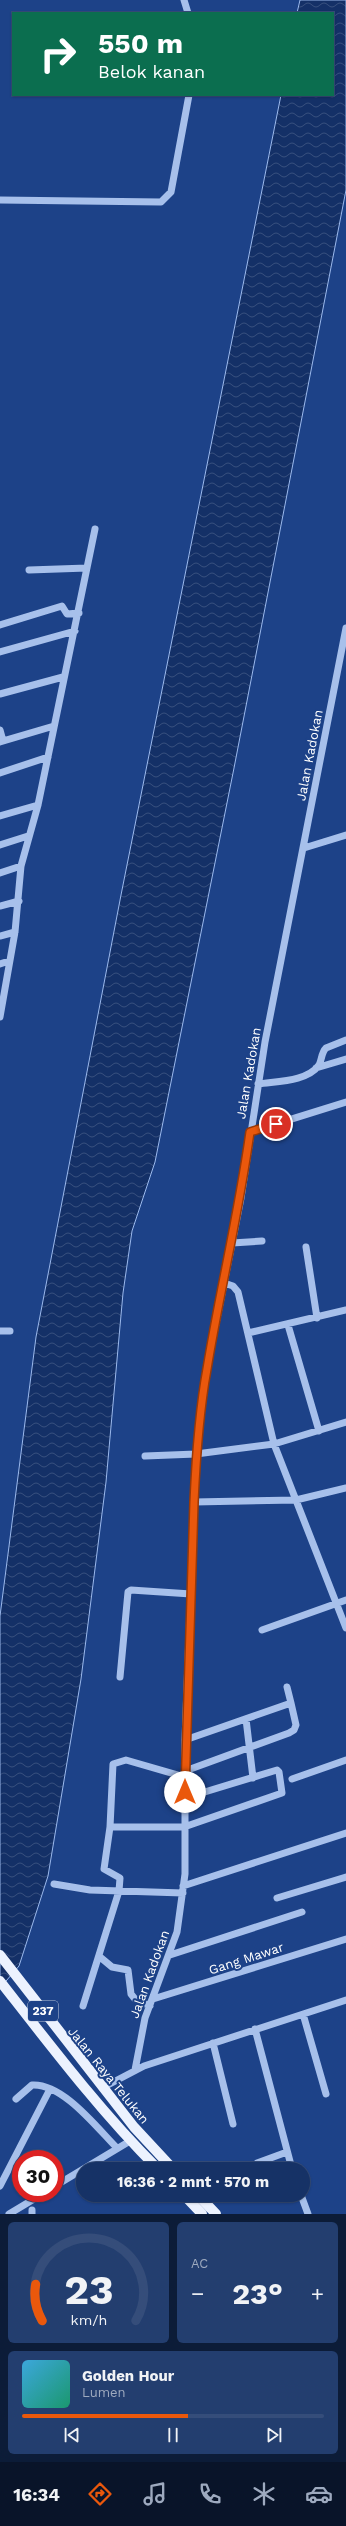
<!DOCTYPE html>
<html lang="id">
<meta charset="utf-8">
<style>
:root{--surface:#163266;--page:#233e6f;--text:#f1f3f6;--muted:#9eaabf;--line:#354d7a;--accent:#ea580c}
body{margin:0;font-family:"Work Sans",sans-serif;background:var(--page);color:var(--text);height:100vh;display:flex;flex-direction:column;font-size:15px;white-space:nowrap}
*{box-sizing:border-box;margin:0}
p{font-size:13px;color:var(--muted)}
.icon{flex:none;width:22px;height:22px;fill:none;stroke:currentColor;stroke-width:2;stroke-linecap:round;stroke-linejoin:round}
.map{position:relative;height:2214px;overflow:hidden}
.sheet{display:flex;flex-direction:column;gap:8px;padding:8px;background:#0c1c38;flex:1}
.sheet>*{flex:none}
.hud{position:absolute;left:12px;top:12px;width:322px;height:84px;border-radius:0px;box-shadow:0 1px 3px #0004,0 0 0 1px var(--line);background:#0b6e4f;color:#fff;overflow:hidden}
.speed{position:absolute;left:12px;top:2150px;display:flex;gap:8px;font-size:20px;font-weight:700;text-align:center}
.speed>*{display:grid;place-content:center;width:52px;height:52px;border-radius:50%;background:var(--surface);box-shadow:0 1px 3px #0004,0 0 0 1px var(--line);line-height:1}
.speed .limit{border:6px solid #d22;background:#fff;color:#111}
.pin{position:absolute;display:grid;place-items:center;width:34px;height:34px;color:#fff;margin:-17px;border:2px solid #fff;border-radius:50%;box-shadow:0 1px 4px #0007}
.me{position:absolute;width:44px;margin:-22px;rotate:0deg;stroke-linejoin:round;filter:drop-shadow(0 0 3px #0008)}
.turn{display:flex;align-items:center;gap:14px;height:84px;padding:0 20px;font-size:18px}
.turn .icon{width:52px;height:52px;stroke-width:2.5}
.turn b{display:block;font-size:28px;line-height:34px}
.big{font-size:30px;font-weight:700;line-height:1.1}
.sheet .tile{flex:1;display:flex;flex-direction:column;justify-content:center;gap:6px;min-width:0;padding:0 14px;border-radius:6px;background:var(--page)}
.sheet .dial{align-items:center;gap:0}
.dial svg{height:104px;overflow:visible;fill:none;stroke:var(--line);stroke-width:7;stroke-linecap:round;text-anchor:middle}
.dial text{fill:var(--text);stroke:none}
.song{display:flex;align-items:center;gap:12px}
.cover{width:48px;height:48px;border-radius:6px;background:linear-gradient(135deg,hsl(200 70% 55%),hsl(160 70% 35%))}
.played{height:4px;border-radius:2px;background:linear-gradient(90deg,var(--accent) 55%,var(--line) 55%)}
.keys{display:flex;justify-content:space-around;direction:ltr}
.heat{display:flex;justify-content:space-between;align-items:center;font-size:22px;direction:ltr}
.sheet .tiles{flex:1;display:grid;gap:8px;grid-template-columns:1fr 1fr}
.tile:last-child{grid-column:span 2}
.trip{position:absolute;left:76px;top:2162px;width:234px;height:40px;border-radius:20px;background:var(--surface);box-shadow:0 1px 3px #0004,0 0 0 1px var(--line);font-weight:700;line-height:40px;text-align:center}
.menu{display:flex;height:64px;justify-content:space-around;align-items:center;background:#091429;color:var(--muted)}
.menu .icon{width:28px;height:28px}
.menu .active{color:var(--accent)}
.menu b{font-size:18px;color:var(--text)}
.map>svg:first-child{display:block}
.water{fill:url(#water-waves);stroke:#9bb9ed}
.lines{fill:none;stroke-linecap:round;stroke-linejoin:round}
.minor{stroke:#a7c0eb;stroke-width:7}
.major{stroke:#ecf2fe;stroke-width:10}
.route-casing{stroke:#983908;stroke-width:10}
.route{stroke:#ea580c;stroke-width:7}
.labels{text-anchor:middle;stroke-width:4;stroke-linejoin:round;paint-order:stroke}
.shield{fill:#1d4288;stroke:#bbc6db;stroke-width:1}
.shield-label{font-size:12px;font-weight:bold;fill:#fff}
.street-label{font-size:13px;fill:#fff;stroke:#1d4288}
</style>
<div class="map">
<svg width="346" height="2214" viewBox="0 0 346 2214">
<defs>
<pattern id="water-waves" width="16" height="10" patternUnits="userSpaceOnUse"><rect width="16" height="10" fill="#143067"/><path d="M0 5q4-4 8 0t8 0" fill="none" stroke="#374f7e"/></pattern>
</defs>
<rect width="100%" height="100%" fill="#1d4288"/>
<path class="water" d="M300 0H346V190L234 768 155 1162 132 1231 123 1293 106 1482 81 1679 48 1876 19 1966 0 1988V1616L36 1337 121 895 281 95H333V13H297Z"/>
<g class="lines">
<path class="minor" d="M184 0 188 13
M0 200 161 202 171 192 189 95
M29 570 87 568
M0 625 62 606 67 614 79 613
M0 652 75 631
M0 694 63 677
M0 730 3 741
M0 742 54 726
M0 773 48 757
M0 816 38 805
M0 845 28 836
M304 848 346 835
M0 873 21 866
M0 906 19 901
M0 936 15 932
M0 964 9 961
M0 1017 15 932 21 866 38 805 95 529
M316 1068 346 1059
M258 1084C276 1081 307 1082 319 1065 322 1060 321 1053 326 1048L346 1040
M250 1132 346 1102
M232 1243 262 1241
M306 1247 317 1318
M224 1283 233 1286 238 1292 274 1444 346 1628
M288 1325 319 1431
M0 1331H10
M248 1333 346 1310
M145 1456 196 1454 274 1444 346 1422
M194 1502 296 1500 346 1488
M262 1630 346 1600
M120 1677 128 1592 131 1590 191 1594
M287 1687 291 1703
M246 1719 253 1778
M185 1771 289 1733 294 1730 296 1725 291 1703 185 1740
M292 1779 346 1760
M185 1798 277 1770 279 1772 282 1793 184 1827H110L113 1764 126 1760 185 1777
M54 1884 90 1890 183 1893
M183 1886 346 1833
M277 1898 346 1877
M170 1955 302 1912
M100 1957 112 1967 128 1970 131 1994 135 1999 150 2006
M153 1999 346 1939
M83 2006 119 1891 120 1878 104 1869 110 1827
M303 2014 326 2094
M255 2029 292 2169
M213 2043 233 2124
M135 2070 145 2018 177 1932 185 1874V1740L194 1502 196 1454 207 1369 241 1198 265 1042 346 628
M102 2088 144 2066 346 2000
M16 2099 32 2085C63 2083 97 2128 117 2148
M257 2163 287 2152
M0 2186 50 2089
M55 2186 130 2141
M301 2195 308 2214
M32 2210V2214
M9 2214 44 2193"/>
<path class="major" d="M0 1955 134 2127 173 2169
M0 1981C50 2045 100 2111 158 2169
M184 2195 202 2214
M198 2195 216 2214"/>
</g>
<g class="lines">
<defs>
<path id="route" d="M185 1792 194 1502C196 1458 199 1412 207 1369 220 1290 239 1212 250 1132L276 1124"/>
</defs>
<use href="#route" class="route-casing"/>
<use href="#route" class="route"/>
</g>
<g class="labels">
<rect class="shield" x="28" y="2001" width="30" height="20" rx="3"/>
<g class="shield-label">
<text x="43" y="2015">237</text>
</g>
<g class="street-label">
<text transform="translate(309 755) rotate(-79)" y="5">Jalan Kadokan</text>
<text transform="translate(248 1073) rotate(-80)" y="5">Jalan Kadokan</text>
<text transform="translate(246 1958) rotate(-18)" y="5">Gang Mawar</text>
<text transform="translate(149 1974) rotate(-70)" y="5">Jalan Kadokan</text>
<text transform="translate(109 2075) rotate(51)" y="5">Jalan Raya Telukan</text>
</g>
</g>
</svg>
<div class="speed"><div class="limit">30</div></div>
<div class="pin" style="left:276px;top:1124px;background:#d93025"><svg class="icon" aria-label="arrive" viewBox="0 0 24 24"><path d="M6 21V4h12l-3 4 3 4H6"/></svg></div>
<svg class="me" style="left:185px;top:1792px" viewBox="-20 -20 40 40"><circle r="19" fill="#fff"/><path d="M0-13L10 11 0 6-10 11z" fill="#ea580c"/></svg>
<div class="trip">16:36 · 2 mnt · 570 m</div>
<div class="hud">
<div class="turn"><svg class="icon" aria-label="right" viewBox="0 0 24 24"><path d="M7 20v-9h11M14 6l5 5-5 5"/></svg><div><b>550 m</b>Belok kanan</div></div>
</div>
</div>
<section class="sheet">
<div class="tiles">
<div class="tile dial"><svg viewBox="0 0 100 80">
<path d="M14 69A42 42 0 1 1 86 69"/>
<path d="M14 69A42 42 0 0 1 9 41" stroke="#ea580c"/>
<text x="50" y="56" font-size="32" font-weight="700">23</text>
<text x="50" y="72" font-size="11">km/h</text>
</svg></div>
<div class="tile"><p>AC</p>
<div class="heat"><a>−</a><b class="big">23°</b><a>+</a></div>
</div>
<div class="tile">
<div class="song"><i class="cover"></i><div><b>Golden Hour</b><p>Lumen</p></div></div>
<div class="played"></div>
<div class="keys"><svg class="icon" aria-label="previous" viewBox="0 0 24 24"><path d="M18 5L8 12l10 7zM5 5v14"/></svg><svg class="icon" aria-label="pause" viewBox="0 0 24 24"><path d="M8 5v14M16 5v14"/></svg><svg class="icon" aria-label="next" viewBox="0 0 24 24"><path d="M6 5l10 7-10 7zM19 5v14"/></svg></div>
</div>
</div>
</section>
<nav class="menu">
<b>16:34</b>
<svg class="icon active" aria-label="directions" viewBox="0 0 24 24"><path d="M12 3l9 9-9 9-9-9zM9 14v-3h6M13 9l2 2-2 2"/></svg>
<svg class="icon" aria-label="music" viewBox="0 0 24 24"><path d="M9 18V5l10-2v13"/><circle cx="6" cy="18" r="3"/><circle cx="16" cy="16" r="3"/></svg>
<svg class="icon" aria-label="phone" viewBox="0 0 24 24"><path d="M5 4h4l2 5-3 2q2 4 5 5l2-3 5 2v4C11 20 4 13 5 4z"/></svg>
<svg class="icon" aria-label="climate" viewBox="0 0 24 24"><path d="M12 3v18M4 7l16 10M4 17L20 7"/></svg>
<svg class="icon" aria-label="car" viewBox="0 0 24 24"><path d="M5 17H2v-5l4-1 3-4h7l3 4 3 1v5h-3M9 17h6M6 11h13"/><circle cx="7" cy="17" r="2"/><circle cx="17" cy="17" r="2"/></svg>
</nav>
